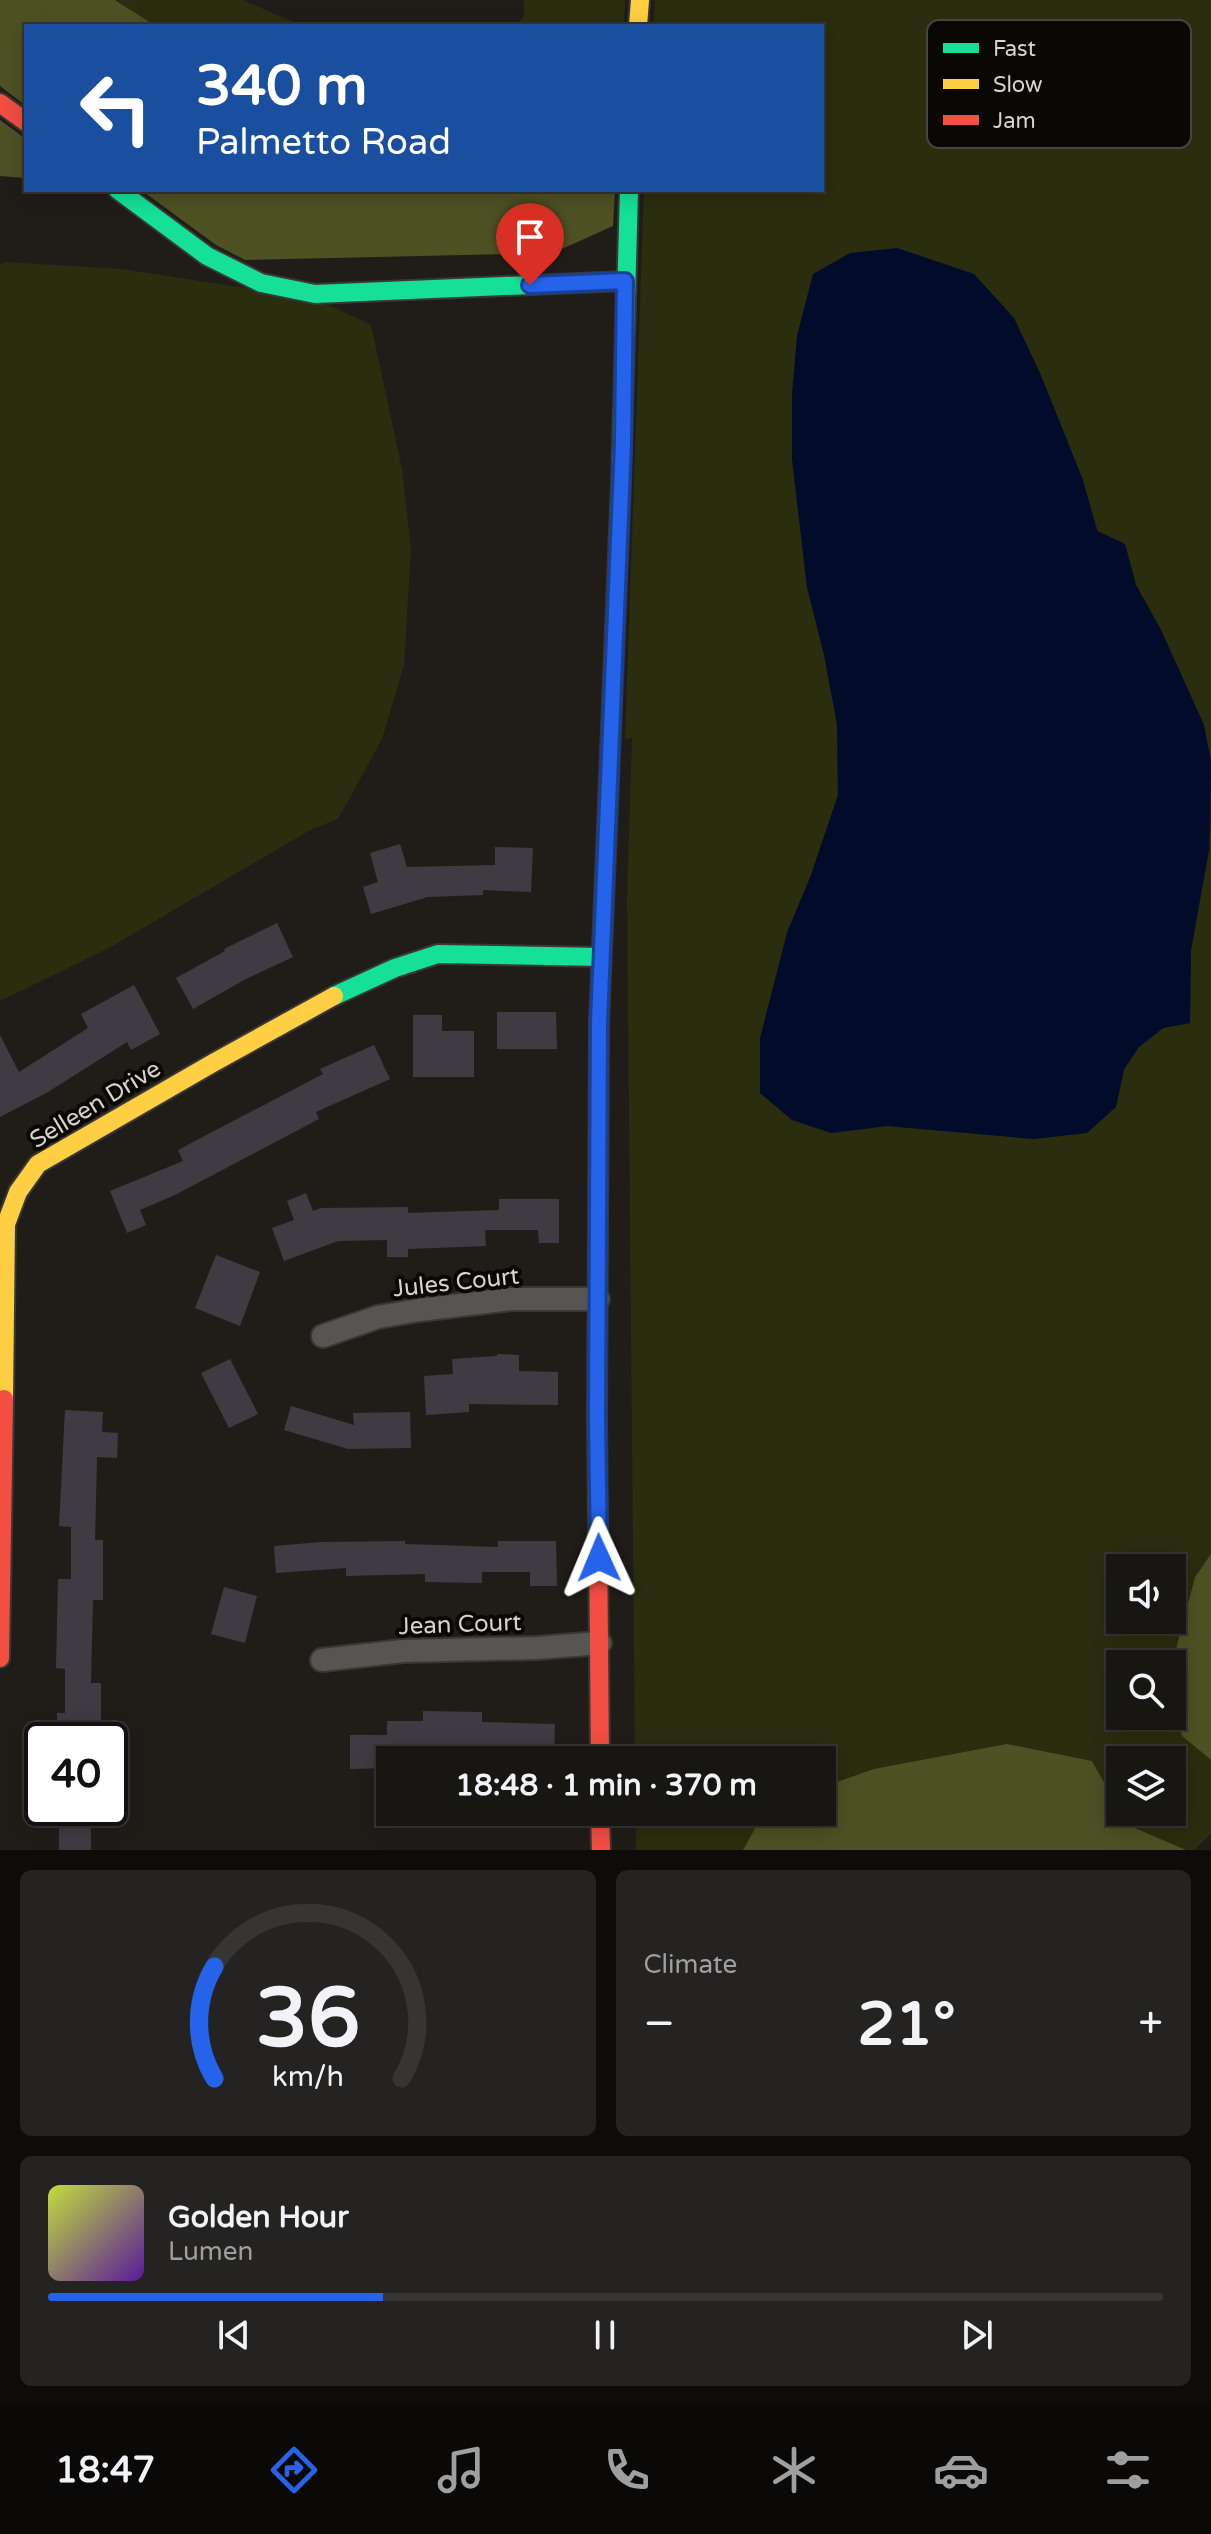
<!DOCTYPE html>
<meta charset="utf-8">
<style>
:root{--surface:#181613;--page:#252321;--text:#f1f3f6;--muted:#9f9fa0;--line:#363533;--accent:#2563eb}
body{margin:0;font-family:"Varela Round",sans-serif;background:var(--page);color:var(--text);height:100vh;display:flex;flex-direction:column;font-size:30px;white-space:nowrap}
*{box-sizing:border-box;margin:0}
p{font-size:26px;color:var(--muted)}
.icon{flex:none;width:44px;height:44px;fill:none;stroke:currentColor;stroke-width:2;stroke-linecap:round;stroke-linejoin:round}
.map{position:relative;height:1850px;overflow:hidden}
.side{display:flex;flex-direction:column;gap:20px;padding:20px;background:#0d0c0a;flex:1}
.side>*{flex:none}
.guide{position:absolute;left:24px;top:24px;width:800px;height:168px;border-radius:0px;box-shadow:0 4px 20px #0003,0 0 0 2px var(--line);background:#1a4fa0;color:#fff;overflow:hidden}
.buttons{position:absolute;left:1106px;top:1554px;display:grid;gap:16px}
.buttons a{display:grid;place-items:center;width:80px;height:80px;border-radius:0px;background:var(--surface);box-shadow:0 4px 20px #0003,0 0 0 2px var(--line);font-size:40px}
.speed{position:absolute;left:24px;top:1722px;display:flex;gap:16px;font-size:40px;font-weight:700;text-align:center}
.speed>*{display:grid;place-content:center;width:104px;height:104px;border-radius:50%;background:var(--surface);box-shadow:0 4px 20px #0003,0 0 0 2px var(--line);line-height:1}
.speed .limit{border:4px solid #111;border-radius:12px;background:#fff;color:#111}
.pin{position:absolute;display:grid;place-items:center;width:68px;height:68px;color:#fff;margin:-82px -34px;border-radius:50% 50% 50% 0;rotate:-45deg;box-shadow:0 0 8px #0007}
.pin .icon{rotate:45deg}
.me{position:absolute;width:88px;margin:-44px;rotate:359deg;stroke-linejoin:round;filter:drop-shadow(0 0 6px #0008)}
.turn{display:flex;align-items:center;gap:28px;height:168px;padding:0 40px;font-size:36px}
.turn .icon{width:104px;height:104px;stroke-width:2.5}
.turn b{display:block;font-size:56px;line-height:68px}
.big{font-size:60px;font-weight:800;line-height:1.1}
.side .tile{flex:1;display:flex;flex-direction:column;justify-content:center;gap:12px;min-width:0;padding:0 28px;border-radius:12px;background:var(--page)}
.side .dial{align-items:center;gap:0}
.dial svg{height:208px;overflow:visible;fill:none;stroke:var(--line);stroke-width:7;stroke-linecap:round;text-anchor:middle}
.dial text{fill:var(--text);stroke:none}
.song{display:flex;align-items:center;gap:24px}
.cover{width:96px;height:96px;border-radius:12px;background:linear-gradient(135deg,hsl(70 70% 55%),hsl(270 70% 35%))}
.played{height:8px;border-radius:4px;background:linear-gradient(90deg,var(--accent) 30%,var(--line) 30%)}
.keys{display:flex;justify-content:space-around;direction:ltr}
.heat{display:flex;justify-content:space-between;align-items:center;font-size:44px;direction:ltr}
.side .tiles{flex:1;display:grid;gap:20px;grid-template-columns:1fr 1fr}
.tile:last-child{grid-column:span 2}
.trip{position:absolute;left:376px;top:1746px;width:460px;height:80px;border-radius:0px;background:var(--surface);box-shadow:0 4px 20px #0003,0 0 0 2px var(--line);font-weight:800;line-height:80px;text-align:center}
.dock{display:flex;height:128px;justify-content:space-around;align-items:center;background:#0a0908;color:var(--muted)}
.dock .icon{width:56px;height:56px}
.dock .selected{color:var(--accent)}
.dock b{font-size:36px;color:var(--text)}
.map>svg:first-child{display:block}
.green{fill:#2b2d0f;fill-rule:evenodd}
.forest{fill:#4e5123}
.water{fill:#030b2a}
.building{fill:#403b42}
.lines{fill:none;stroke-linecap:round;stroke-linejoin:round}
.street-casing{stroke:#3a3835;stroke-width:26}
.fast-casing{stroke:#3a3835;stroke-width:22}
.slow-casing{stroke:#3a3835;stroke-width:22}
.jam-casing{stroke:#3a3835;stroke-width:22}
.street{stroke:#575551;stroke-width:22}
.fast{stroke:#16e098;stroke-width:18}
.slow{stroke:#ffcf43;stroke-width:18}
.jam{stroke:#f24e42;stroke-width:18}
.route-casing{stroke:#184099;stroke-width:20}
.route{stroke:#2563eb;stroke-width:14}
.labels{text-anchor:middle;stroke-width:8;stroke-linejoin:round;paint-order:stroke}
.street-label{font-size:24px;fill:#d6d3ce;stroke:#0a0805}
.key{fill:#0a0805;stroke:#474541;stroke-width:2}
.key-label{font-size:22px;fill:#d6d3ce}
</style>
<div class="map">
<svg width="1211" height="1850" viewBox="0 0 1211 1850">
<rect width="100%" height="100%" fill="#201d19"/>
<path class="green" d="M116 0H242L303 26H156Z
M524 0H625L624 26H515L524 16Z
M655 0H1211V762L1204 725 1161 630 1136 585 1125 544 1098 531C1077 458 1046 387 1014 318L792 393V458L807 587 824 655 837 724 838 795 811 875 787 933 776 981 831 1133 887 1126 1034 1139 1116 1107 1124 1069 1139 1047 1163 1028 1190 1023 1191 950 1209 850 1211 822V1554L1195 1577 1172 1664H1120V1716H1172V1710L1182 1736 1211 1760V1834L1194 1850H1186L1128 1825 1121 1812H1172V1760H1120V1811L1092 1761 874 1769 822 1787V1760H635L627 900 632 738 625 739 644 190H822V26H653ZM1120 1568H1172V1620H1120Z
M6 262 122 269 239 287 331 306 371 325 402 469 411 549 404 665 382 739 338 819 312 829 109 948 0 1001V264Z
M636 1812H764L743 1850H636Z"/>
<path class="forest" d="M0 0H115L156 26H26V106L0 86Z
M0 120 26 139V178L0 176Z
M141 190H615L613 226 553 253 245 260 216 245Z
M1211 1554V1760L1182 1736 1172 1710V1664L1195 1577Z
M1007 1744 1092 1761 1128 1825 1186 1850H743L764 1812H822V1787L874 1769Z"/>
<path class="water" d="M897 248 974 274 1014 318 1040 373 1083 480 1097 531 1125 544 1136 585 1161 630 1204 725 1211 762 1209 850 1191 950 1190 1023 1163 1028 1139 1047 1124 1069 1116 1107 1087 1133 1034 1139 887 1126 831 1133 792 1120 760 1093V1038L787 933 811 875 838 795 837 724 824 655 807 587 792 459V393L797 336 813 274 850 253Z"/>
<path class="building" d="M400 844 407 867 495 865V847L533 848 531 892 483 890V895L428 897 371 914 363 887 378 882 370 853Z
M277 923 293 957 246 979 193 1009 176 978 225 951 224 949Z
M134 985 160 1034 131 1050 127 1042 48 1092 0 1117V1035L19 1072 88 1028 81 1014Z
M497 1012H556L557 1049H497Z
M413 1015H442V1031H474V1077H413Z
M374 1045 390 1079 316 1112 319 1119 175 1195 140 1210 146 1225 127 1233 110 1191 183 1161 178 1150 323 1074 320 1069Z
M306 1193 313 1211 321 1208 408 1207V1213L499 1210V1199H559V1243H539L538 1230H485L486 1246 408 1249V1257H387V1240L338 1241 284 1261 272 1228 294 1220 287 1201Z
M216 1255 260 1272 240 1326 195 1308Z
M497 1354 519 1355V1371L558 1372V1405L469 1404V1412L426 1415 424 1376 453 1374 452 1359 497 1356Z
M230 1359 258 1414 229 1428 201 1373Z
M291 1406 354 1425 353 1413 410 1412 411 1448 348 1449 284 1430Z
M65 1410 103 1412 102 1432 118 1433 117 1458 97 1457 95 1540H103V1600H93L91 1683H101V1733L57 1734V1713H65V1669L56 1668 58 1579H71V1527L59 1526Z
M405 1541V1544L498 1547V1541H556L557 1586H530V1572H482V1583L425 1582V1574L346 1576V1568L276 1573 274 1546 322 1542Z
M224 1587 257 1596 245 1643 211 1634Z
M423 1711 482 1712V1722L555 1724 554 1758 493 1757 494 1746 410 1744V1760H390V1768L350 1769V1735H387V1721H423Z
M91 1815V1850H59V1816Z"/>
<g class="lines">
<defs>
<path id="street" d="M323 1336 378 1317 419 1310 511 1299H598
M322 1660 403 1651 537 1648 600 1643"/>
<path id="fast" d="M118 190 207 256 261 283 315 294 625 281
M621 481 629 190
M334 996 395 968 438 954 601 957"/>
<path id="slow" d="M638 26 640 0
M4 1399 6 1224 18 1192 38 1164 213 1063 334 996
M597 1418 599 1022 608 803"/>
<path id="jam" d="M0 103 26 122
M608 803 621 481
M597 1418 600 1760
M0 1658 4 1399
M600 1812 601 1850"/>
</defs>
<use href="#street" class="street-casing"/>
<use href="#fast" class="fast-casing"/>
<use href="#slow" class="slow-casing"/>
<use href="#jam" class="jam-casing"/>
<use href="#street" class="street"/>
<use href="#fast" class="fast"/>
<use href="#slow" class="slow"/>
<use href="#jam" class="jam"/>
</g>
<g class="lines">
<defs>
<path id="route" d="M530 285 625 281 623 443 599 1022 597 1416 599 1558"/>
</defs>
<use href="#route" class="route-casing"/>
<use href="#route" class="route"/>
</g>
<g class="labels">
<g class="street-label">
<text transform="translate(95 1104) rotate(-31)" y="8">Selleen Drive</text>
<text transform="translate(456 1282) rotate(-6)" y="8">Jules Court</text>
<text transform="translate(460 1624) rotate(-2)" y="8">Jean Court</text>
</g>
</g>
<rect x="927" y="20" width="264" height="128" rx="12" class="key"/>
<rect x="943" y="43" width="36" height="10" fill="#16e098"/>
<rect x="943" y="79" width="36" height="10" fill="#ffcf43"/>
<rect x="943" y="115" width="36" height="10" fill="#f24e42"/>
<g class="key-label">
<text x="993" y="56">Fast</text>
<text x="993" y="92">Slow</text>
<text x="993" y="128">Jam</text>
</g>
</svg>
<div class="buttons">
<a><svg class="icon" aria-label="sound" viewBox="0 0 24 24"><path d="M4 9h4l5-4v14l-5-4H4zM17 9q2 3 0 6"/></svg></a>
<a><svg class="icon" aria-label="search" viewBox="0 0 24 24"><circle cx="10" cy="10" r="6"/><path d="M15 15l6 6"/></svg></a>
<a><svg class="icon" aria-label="layers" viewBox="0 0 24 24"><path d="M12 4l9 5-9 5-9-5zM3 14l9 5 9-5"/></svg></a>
</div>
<div class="speed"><div class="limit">40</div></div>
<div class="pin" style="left:530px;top:285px;background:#d93025"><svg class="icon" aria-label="arrive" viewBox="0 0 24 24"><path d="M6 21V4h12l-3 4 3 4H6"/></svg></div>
<svg class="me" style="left:599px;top:1558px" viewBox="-20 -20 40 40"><path d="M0-17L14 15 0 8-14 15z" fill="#2563eb" stroke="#fff" stroke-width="4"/></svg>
<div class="trip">18:48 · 1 min · 370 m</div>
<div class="guide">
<div class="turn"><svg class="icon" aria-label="left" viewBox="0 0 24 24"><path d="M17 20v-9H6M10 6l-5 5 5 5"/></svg><div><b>340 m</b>Palmetto Road</div></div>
</div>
</div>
<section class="side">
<div class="tiles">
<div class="tile dial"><svg viewBox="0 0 100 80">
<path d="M14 69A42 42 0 1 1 86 69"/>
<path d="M14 69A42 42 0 0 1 14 26" stroke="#2563eb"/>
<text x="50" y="56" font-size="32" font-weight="700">36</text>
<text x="50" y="72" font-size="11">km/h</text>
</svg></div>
<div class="tile"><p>Climate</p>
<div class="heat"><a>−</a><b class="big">21°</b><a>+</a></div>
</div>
<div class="tile">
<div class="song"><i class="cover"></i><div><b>Golden Hour</b><p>Lumen</p></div></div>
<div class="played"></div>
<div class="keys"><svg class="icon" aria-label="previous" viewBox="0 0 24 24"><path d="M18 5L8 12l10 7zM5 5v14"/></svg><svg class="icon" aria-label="pause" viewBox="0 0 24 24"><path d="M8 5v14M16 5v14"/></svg><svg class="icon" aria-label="next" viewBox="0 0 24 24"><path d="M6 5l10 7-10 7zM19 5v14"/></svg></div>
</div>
</div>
</section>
<nav class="dock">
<b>18:47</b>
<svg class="icon selected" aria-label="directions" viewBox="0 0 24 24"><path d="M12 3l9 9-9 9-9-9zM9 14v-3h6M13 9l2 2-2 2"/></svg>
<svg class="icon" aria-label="music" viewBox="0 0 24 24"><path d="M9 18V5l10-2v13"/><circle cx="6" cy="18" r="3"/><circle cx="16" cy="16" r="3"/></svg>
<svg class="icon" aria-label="phone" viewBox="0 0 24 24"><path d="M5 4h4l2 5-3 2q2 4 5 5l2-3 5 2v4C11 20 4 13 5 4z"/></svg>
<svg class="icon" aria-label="climate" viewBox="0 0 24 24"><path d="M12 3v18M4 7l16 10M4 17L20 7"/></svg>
<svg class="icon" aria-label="car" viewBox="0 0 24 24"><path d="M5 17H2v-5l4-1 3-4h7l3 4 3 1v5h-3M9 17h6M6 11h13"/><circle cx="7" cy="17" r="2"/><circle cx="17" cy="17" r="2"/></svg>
<svg class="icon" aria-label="filters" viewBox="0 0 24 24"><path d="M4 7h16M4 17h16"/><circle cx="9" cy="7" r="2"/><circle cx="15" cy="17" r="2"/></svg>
</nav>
